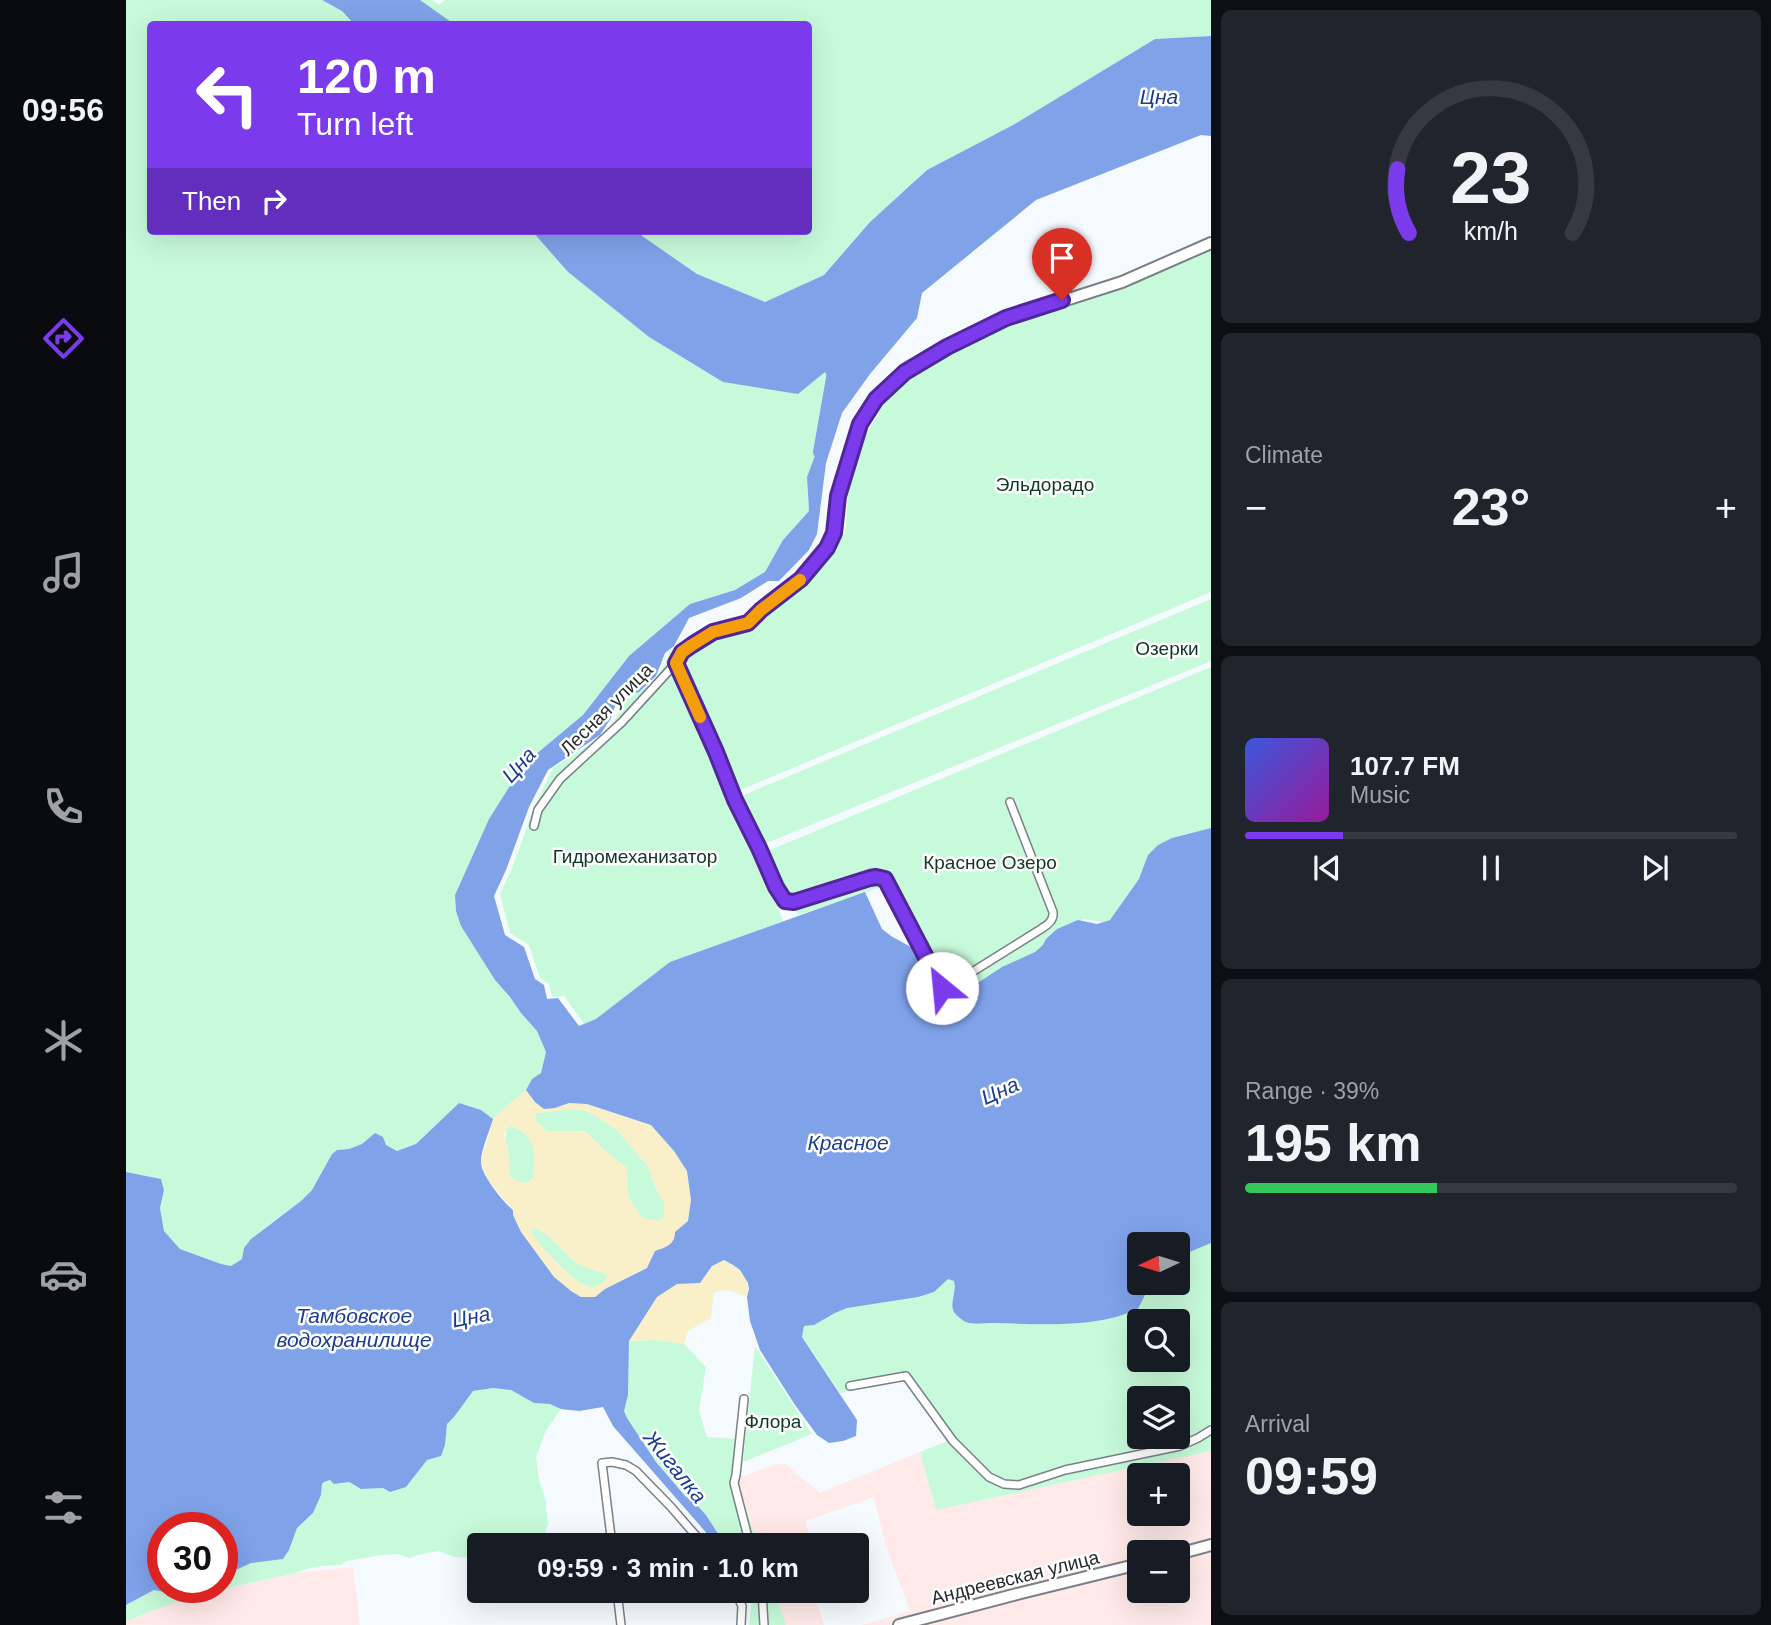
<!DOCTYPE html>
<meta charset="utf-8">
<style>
:root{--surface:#171b24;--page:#20242c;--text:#f1f3f6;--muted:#9ea1a6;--line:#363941;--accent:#7c3aed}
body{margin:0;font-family:Arial,sans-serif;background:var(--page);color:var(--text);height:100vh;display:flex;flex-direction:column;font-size:26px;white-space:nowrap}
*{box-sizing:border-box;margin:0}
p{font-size:23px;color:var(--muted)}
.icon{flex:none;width:38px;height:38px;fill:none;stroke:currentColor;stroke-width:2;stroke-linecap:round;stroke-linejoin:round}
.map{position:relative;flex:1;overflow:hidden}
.drawer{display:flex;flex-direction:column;gap:10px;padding:10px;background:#0d0f14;width:560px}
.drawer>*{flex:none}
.guide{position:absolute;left:21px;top:21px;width:665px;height:214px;border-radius:7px;box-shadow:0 7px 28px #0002;background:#7c3aed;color:#fff;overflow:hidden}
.needle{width:46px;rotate:266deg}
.buttons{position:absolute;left:1001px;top:1232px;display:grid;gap:14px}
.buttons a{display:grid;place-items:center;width:63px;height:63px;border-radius:7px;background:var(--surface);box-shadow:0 7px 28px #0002;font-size:35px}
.speed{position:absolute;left:21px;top:1512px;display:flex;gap:14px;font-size:35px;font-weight:700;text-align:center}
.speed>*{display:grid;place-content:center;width:91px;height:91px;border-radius:50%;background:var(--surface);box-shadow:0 7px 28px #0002;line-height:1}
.speed .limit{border:10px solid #d22;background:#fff;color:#111}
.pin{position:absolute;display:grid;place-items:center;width:60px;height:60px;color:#fff;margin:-72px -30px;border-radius:50% 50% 50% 0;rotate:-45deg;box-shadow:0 0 7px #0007}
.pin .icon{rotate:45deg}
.me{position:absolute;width:77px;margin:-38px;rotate:332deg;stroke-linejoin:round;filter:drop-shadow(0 0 5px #0008)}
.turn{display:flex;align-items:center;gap:24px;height:147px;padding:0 35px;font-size:32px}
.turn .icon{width:91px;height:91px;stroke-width:2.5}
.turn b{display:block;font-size:49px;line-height:60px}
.then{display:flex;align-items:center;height:66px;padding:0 35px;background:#0003;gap:14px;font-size:26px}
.big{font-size:52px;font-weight:700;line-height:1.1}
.drawer .tile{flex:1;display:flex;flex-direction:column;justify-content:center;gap:10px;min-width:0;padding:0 24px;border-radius:10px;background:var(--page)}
.drawer .dial{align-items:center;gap:0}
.dial svg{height:182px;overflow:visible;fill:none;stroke:var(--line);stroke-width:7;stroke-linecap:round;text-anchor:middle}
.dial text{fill:var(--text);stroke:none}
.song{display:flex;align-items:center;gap:21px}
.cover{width:84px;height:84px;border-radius:10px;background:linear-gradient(135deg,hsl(230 70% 55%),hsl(300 70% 35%))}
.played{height:7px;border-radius:4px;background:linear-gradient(90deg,var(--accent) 20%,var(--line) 20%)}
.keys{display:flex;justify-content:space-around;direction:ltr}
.heat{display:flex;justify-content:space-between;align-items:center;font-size:38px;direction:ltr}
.charge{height:10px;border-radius:5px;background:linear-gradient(90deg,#34c759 39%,var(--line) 0)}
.trip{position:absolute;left:341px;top:1533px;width:402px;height:70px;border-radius:7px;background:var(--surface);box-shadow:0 7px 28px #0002;font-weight:700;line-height:70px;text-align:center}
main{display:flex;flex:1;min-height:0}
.tabs{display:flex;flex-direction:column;width:126px;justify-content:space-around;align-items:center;background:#090b0e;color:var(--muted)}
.tabs .icon{width:49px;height:49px}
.tabs .selected{color:var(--accent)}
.tabs b{font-size:32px;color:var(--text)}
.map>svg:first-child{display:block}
.industrial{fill:#ffe9e9;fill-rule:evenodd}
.green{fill:#c7fada;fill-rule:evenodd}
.sand{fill:#f9f0ca;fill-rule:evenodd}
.water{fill:#7fa2e9}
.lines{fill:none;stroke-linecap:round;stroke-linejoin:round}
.river{stroke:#7fa2e9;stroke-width:12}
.street-casing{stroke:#798087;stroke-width:10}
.secondary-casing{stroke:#798087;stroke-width:14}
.street{stroke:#fff;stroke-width:7}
.secondary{stroke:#fff;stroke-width:10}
.route-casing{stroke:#51269a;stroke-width:18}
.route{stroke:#7c3aed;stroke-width:12}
.slow{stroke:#f59e0b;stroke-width:12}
.labels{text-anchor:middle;stroke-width:5;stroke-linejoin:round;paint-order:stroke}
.park-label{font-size:19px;fill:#103723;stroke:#fff}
.street-label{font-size:19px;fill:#272a2d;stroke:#fff}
.water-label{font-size:21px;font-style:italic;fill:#1b3d8e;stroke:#fff}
</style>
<main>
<nav class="tabs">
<b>09:56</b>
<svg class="icon selected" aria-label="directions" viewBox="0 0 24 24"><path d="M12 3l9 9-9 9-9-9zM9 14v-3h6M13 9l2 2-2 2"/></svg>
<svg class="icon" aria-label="music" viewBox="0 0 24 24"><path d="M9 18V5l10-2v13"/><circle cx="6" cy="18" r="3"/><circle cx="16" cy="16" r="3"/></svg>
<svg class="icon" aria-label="phone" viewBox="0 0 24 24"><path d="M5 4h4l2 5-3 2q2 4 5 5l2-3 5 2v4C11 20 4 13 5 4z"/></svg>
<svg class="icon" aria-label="climate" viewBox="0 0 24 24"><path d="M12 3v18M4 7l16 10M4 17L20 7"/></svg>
<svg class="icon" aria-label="car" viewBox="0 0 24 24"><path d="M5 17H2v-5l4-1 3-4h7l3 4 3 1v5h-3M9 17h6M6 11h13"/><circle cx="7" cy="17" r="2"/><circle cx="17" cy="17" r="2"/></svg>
<svg class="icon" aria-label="filters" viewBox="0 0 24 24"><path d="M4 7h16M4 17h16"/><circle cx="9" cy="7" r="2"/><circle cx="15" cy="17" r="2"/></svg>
</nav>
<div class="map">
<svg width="1085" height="1625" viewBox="0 0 1085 1625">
<rect width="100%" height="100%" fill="#f5fafe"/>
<path class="industrial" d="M1085 1451V1625H736L784 1611 760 1546 748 1497 679 1521 685 1540 671 1545H632L610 1479 651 1464H659L694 1493 794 1452 810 1510ZM1013 1475H1052V1514H1013ZM1013 1552H1052V1591H1013Z
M227 1567 234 1625H0V1622L29 1609 78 1594 170 1573Z
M648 1591H687L698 1625H660Z"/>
<path class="green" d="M0 0H196L216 11 228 24H24V231H406L442 272 523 337 597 382 699 372 707 385 706 410 681 477 683 511 657 540 639 572 609 590 564 604 503 656 457 715 397 765 363 819 329 895 330 911 369 980 384 997 395 1013 411 1031 420 1052 415 1073 406 1079 400 1090 367 1119 355 1110 333 1103 290 1144 271 1151 260 1145 236 1144 223 1149 211 1150 206 1154 186 1190 175 1201 133 1232 118 1248 116 1259 105 1266 95 1264 54 1249 38 1231 34 1208 38 1190 35 1179 0 1172Z
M294 0H306L313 5 319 0H1085V36L1029 39 887 125 801 170 744 222 698 275 639 302 571 274 509 231H682V24H328Z
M1085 246V592L612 791 549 652 639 614 700 564 719 533 725 462 756 407 779 372 879 323 1001 288 1045 263Z
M1085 599V661L636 845 613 797Z
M544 651 657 921 598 943 475 1017 459 1025 438 996 426 997 423 984 414 978 403 945 384 933 374 894 386 868 409 805 427 768 479 734 491 717 498 697C528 687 533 681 544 651Z
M1085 667V828L1052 836 1037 844 990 918 977 922 958 919 937 927 923 944 828 1000 768 883 672 915 639 852Z
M448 1109 463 1112 490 1129 522 1166 530 1189 538 1202V1217L532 1221 517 1218C500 1198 500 1193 501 1168L476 1148 459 1131H421L410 1121 409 1113Z
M384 1126C411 1134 410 1155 407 1178L401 1183C395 1183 389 1182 385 1176 380 1168 378 1137 381 1128Z
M408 1228C426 1233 436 1253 451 1263 461 1270 473 1269 482 1276 478 1283 473 1288 464 1287 450 1286 411 1244 404 1230Z
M1085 1243V1451L810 1510 794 1452 822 1441 777 1381 714 1393 676 1336 678 1326 688 1325 709 1313 721 1308 807 1292 822 1279 828 1281C831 1292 823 1303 828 1312 830 1315 837 1321 840 1322 847 1325 860 1323 867 1323 907 1324 948 1327 986 1318 995 1316 1003 1312 1012 1309L1020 1293 1028 1283H1052V1257ZM1013 1321H1052V1360H1013ZM1013 1398H1052V1437H1013Z
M530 1340 558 1344 580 1367 573 1411 581 1437 611 1439 610 1479 632 1545H601L594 1537 580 1515 570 1504 559 1496 530 1462 501 1418 498 1411 502 1395 503 1341Z
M629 1346 686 1434 617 1462Z
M367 1388 385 1390 408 1403 424 1404 435 1409 420 1430 410 1457 413 1480 420 1501V1511L421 1514 422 1525 420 1528 419 1545H354L353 1551 343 1558 328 1557 312 1551 291 1555 284 1558 273 1554 256 1555 221 1561 215 1565 196 1566 180 1569 170 1573C112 1586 54 1597 0 1622V1605L28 1590 38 1592 48 1587H96V1570L112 1569 125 1563 157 1559 163 1550 171 1528 187 1513 195 1495 196 1484 198 1482 204 1480 214 1484 223 1482C228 1485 232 1489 238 1489 265 1491 299 1462 319 1445L321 1424 328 1417 347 1391Z
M627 1591H648L660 1625H623Z"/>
<path class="sand" d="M400 1090 409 1102 429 1108 443 1103 461 1104 525 1125 548 1151 561 1171 565 1200 562 1221 550 1232C549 1245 540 1247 529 1251L522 1267 479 1289 469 1297H455L445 1291 428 1277 395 1232 387 1215V1210L362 1180 355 1162 367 1119ZM448 1109 463 1112 490 1129 522 1166 530 1189 538 1202V1217L532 1221 517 1218C500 1197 500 1194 501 1168L476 1148 459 1131H421L410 1121 409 1113ZM384 1126C411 1134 410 1155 407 1178L401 1183 390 1181 384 1175 382 1148 378 1136 381 1128ZM408 1228C426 1233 437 1253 451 1263 461 1270 474 1269 482 1276 477 1283 473 1288 464 1287 450 1286 410 1244 405 1230Z
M598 1260C613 1268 626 1279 621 1297L602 1290 588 1292 585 1318 562 1331 558 1344 530 1340 503 1341 531 1297 551 1284 574 1283 586 1266Z"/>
<path class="water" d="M196 0H294L328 24H228L216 11Z
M1085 36V136L1075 135 910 200 796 293 791 318 744 374 716 413 700 463 691 534 683 550 653 581H642L615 598 563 618 548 646 539 653 530 676 513 692 492 698 485 718 474 735 422 770 403 807 380 870 368 896 379 935 398 947 409 979 418 985 421 999 432 998 453 1026 470 1019 544 962 739 892 756 929 765 936 792 951 804 990 805 1004 813 1007 823 1002 876 967 909 952 917 945 920 939 931 929 952 920 971 924 984 920 1013 879 1022 855 1032 845 1046 838 1085 828V1243L1052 1257V1244H1013V1283H1028L1020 1293 1012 1309C1003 1312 995 1316 986 1318 948 1327 907 1324 867 1323 860 1323 847 1325 840 1322 837 1321 830 1315 828 1312 823 1303 831 1293 828 1281L822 1279 808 1292 792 1297 721 1308 709 1313 688 1325 678 1326 676 1337 731 1420 730 1436 717 1441 703 1443 691 1435 669 1405 634 1350 624 1321 621 1297 623 1289 622 1283 614 1270 607 1265 598 1260 586 1266 574 1283 551 1284 531 1297 503 1341 502 1395 498 1411 501 1418 530 1462 559 1496 570 1504 580 1515 594 1537 601 1545H591L487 1426 477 1407 453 1411 435 1409 424 1404 408 1403 385 1390 367 1388 347 1391 328 1417 321 1424 319 1445 315 1456 301 1460 280 1487 264 1492 257 1488 235 1489 223 1482 208 1484 204 1480 198 1482 196 1484 195 1495 187 1513 171 1528 163 1550 157 1559 125 1563 112 1569 96 1570V1528H37V1587H48L38 1592 28 1590 0 1605V1172L35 1179 38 1190 34 1208 38 1231 54 1249 95 1264 105 1266 116 1259 118 1248 125 1239 175 1201 186 1190 206 1154 211 1150 223 1149 236 1144 249 1133 257 1137 260 1145 271 1151 290 1144 333 1103 355 1110 367 1119C364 1130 354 1152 355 1163 356 1176 377 1202 387 1210V1215L395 1232 428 1277 445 1291 455 1297H469L479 1289 521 1268 529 1251C540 1247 549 1245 549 1232L562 1221 565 1200 561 1171 548 1151 525 1125 461 1104 443 1103 429 1108 418 1109 409 1102 400 1090 406 1079 415 1073 420 1052 411 1031 395 1013 384 997 369 980 335 926 330 911 329 895 363 819 397 765 457 715 503 656 564 604 609 590 639 572 657 540 683 511 681 477 706 410 707 385 699 372 672 394 597 382 523 337 442 272 406 231H509L571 274 639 302 698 275 744 222 801 170 887 125 1029 39Z"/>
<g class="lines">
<path class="river" d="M693 452 708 367"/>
<defs>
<path id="street" d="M408 826 412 810 434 779 496 722 550 663 590 752 609 800 633 848 650 887 659 901 668 902 744 878 750 877 759 879 814 986 819 989 915 929C921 925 928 921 927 912L884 802
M724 1386 780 1376 827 1441 863 1477 878 1484 893 1485 939 1470 1054 1446 1072 1438 1085 1430
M618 1399 610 1475 608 1483 624 1545
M486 1545 476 1463 486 1462 500 1465 510 1471 545 1507 578 1545
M491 1591 495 1625
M609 1591 616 1606 615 1625
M636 1591 638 1625"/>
<path id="secondary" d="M550 663 556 652 566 644 587 632 623 623 635 610 675 579 701 548 708 533 712 496 734 424 750 399 779 372 821 347 874 321 996 282 1085 243
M1052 1554 1085 1545
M773 1625 895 1593 1013 1564"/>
</defs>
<use href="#street" class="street-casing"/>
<use href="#secondary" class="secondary-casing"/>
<use href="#street" class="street"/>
<use href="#secondary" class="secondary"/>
</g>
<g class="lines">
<defs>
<path id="route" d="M816 988 759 879 750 877 744 878 668 902 659 901 650 887 633 848 609 800 590 752 550 663 556 652 566 645 587 632 622 623 635 610 675 579 701 548 708 533 712 496 734 424 750 399 779 372 821 347 880 318 936 300"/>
</defs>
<use href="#route" class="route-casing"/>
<use href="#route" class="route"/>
<path class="slow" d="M574 717 550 663 556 652 566 645 587 632 622 623 635 610 674 580"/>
</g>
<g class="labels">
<g class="park-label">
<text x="919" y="491">Эльдорадо</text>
<text x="1041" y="655">Озерки</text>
<text x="509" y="863">Гидромеханизатор</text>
<text x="864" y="869">Красное Озеро</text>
<text x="647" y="1428">Флора</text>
</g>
<g class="street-label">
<text transform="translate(480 709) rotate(-45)" y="7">Лесная улица</text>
<text transform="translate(889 1577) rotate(-14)" y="7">Андреевская улица</text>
</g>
<g class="water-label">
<text x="1033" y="104">Цна</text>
<text transform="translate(393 765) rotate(-48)" y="7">Цна</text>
<text transform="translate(874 1091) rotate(-24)" y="7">Цна</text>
<text x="722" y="1150">Красное</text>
<text x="228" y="1323">Тамбовское<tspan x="228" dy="24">водохранилище</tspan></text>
<text transform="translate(345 1317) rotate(-11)" y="7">Цна</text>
<text transform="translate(549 1467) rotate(51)" y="7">Жигалка</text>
</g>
</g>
</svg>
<div class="buttons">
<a><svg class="needle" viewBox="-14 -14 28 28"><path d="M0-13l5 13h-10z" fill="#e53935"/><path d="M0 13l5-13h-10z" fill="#9ea1a6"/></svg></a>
<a><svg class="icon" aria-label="search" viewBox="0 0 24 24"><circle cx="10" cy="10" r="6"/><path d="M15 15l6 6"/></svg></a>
<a><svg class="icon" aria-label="layers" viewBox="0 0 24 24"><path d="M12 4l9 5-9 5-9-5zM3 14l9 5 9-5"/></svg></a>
<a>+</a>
<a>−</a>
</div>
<div class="speed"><div class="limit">30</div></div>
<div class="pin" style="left:936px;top:300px;background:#d93025"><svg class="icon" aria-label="arrive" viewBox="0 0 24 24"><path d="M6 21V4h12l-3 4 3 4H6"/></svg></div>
<svg class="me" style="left:816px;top:988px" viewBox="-20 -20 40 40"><circle r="19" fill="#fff"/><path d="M0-13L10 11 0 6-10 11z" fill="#7c3aed"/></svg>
<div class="trip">09:59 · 3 min · 1.0 km</div>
<div class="guide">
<div class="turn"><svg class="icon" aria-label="left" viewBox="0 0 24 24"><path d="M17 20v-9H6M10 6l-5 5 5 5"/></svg><div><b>120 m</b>Turn left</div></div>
<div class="then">Then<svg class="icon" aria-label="right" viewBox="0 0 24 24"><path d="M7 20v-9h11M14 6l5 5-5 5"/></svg></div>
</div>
</div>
<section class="drawer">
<div class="tile dial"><svg viewBox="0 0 100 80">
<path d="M14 69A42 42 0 1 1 86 69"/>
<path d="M14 69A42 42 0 0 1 9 41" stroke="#7c3aed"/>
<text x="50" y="56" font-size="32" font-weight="700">23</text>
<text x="50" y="72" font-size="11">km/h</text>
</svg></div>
<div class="tile"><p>Climate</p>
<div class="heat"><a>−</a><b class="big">23°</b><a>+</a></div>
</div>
<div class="tile">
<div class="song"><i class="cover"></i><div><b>107.7 FM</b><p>Music</p></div></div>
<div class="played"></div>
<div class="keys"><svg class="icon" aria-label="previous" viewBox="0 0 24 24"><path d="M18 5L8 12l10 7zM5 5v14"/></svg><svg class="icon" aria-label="pause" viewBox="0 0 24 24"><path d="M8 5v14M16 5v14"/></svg><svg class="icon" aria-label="next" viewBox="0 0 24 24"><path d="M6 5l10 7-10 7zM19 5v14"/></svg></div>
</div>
<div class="tile"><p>Range · 39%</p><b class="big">195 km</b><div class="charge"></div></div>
<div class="tile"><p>Arrival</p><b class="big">09:59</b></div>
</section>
</main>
